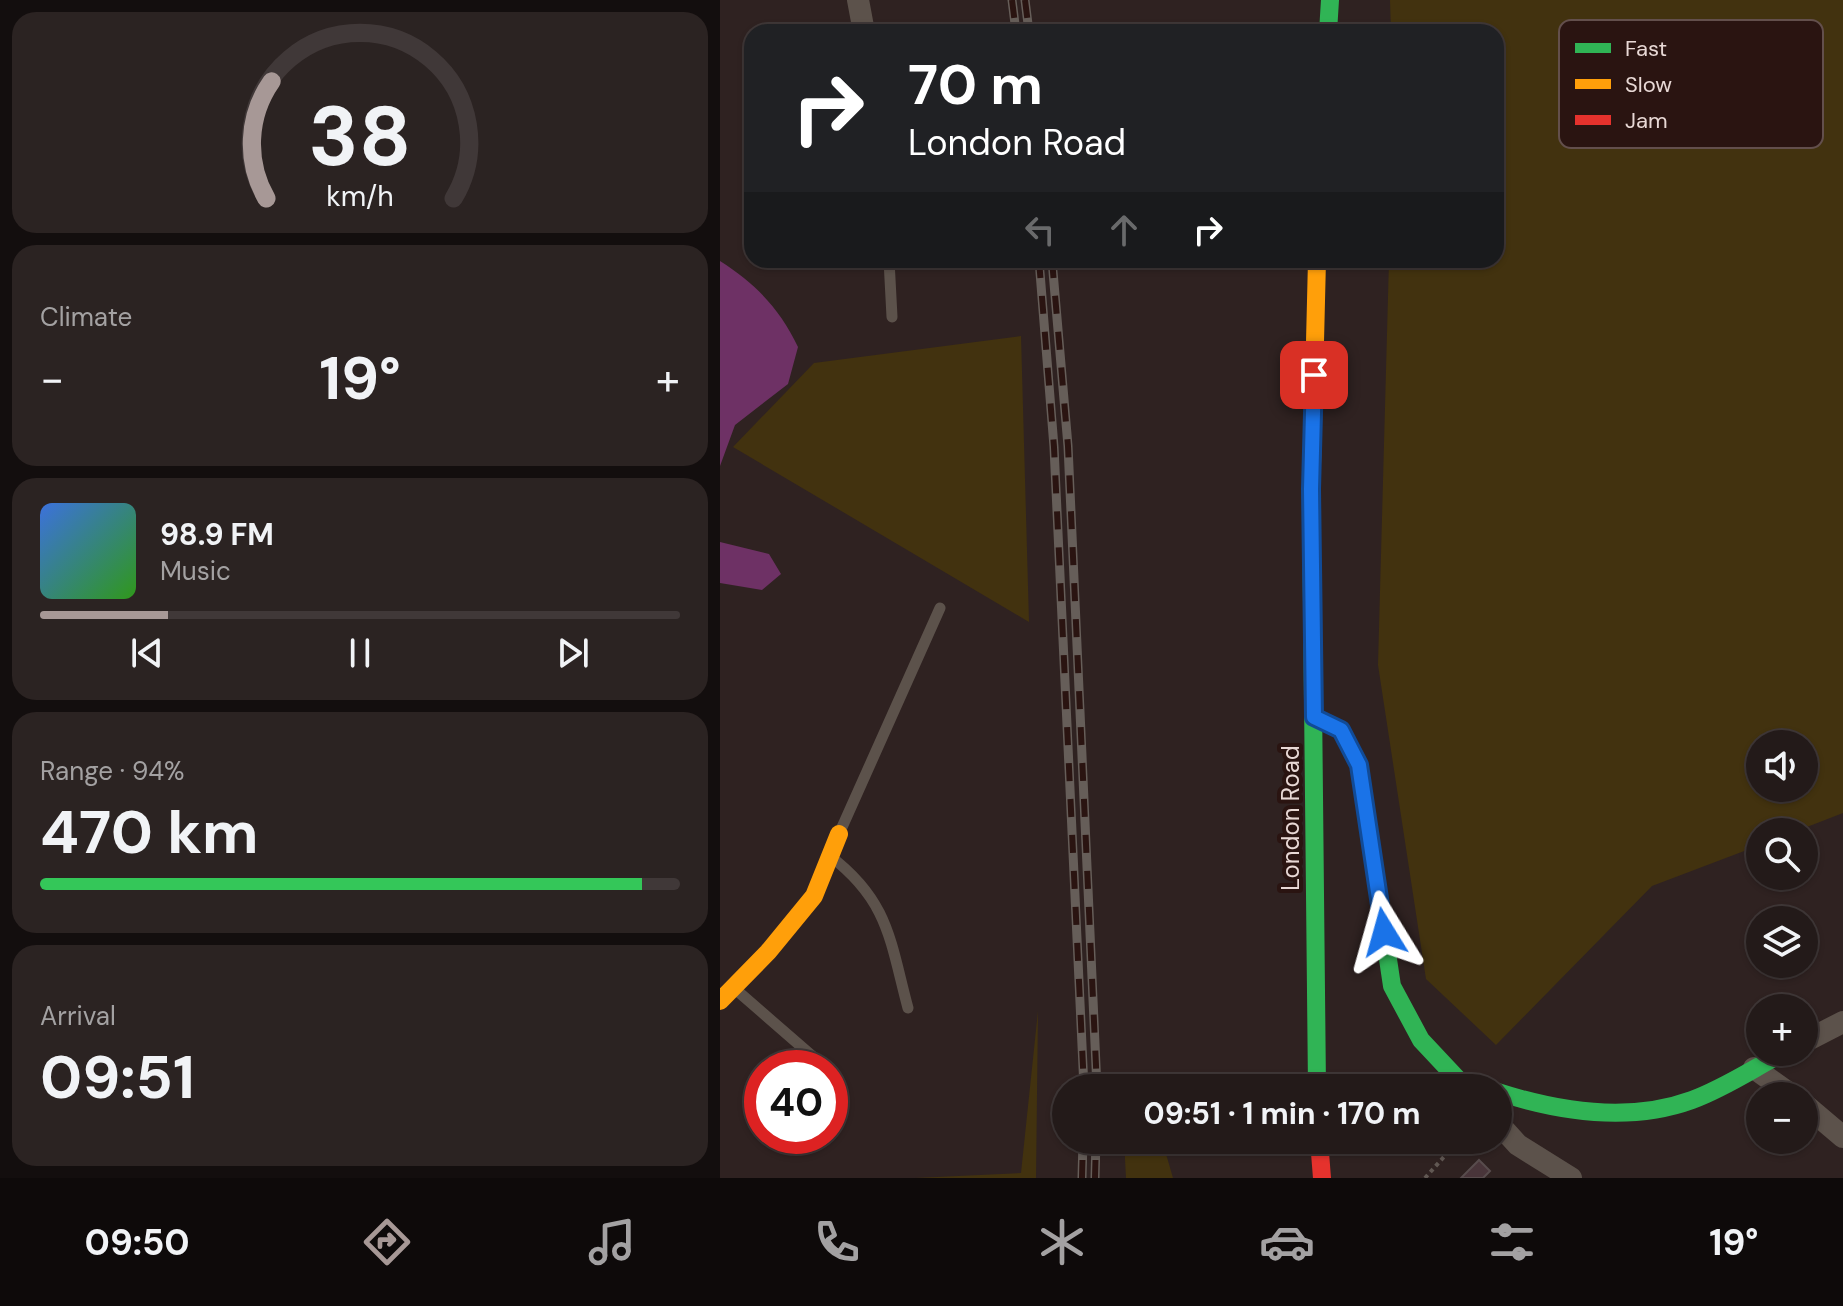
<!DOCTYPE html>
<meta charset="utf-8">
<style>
:root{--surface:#231a19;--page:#2b2322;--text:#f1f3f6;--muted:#a3a1a2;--line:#403838;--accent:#a79896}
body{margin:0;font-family:"DM Sans",sans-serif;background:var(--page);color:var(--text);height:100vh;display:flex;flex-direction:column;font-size:30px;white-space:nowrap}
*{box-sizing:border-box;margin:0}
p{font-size:26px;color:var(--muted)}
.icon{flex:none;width:44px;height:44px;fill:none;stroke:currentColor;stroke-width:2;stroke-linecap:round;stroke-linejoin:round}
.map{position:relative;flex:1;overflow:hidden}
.panel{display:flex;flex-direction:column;gap:12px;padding:12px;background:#130e0e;width:720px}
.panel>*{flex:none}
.hud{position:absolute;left:24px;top:24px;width:760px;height:244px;border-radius:24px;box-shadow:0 2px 6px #0004,0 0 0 2px var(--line);background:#202124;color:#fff;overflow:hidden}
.tools{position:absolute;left:1026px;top:730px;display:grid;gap:16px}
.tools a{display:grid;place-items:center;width:72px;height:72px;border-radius:50%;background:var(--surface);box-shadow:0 2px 6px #0004,0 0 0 2px var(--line);font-size:40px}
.speed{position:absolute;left:24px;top:1050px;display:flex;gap:16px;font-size:40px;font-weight:700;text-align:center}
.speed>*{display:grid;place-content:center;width:104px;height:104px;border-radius:50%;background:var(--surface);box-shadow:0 2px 6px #0004,0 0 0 2px var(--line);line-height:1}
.speed .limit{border:12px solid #d22;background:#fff;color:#111}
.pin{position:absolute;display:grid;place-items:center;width:68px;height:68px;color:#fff;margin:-34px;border-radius:16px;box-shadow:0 4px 12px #0006}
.me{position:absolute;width:88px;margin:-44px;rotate:352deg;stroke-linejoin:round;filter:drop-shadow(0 0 6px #0008)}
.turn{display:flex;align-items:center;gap:28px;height:168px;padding:0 32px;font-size:36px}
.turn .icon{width:104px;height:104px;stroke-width:2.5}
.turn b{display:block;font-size:56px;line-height:68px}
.lanes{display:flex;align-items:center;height:76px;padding:0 32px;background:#0003;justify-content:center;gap:40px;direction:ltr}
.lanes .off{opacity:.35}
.big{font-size:60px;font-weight:700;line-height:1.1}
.panel .card{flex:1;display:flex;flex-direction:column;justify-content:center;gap:12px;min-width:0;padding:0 28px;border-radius:24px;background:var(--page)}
.panel .dial{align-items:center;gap:0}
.dial svg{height:208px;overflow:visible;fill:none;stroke:var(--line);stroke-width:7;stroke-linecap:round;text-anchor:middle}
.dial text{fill:var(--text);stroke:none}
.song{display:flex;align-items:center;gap:24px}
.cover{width:96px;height:96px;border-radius:12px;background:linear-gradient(135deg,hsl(220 70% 55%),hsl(110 70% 35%))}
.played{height:8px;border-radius:4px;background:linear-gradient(90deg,var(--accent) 20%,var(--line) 20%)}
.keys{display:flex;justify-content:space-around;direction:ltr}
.heat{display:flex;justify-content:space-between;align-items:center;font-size:44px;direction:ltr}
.charge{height:12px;border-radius:6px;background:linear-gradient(90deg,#34c759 94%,var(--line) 0)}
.trip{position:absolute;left:332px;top:1074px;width:460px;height:80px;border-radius:40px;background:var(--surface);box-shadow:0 2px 6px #0004,0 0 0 2px var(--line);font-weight:700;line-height:80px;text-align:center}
.tabs{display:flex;height:128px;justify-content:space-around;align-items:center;background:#0e0a0a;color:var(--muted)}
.tabs .icon{width:56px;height:56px}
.tabs .on{color:var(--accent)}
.tabs b{font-size:36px;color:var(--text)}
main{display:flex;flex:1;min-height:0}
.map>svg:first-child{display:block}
.green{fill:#42320f;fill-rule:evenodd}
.water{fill:#6e3165}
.building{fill:#49353a;stroke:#584c4d;stroke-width:2}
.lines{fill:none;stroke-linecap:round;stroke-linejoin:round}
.path{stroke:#615853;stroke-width:4;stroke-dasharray:4 4;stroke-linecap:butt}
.lane{stroke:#5c524b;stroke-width:11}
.street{stroke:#5c524b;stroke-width:22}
.fast{stroke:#30b455;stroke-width:18}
.slow{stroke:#ff9f0a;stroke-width:18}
.jam{stroke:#e5322d;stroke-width:18}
.rail-casing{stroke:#665e59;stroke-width:9}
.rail{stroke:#2a1411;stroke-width:6;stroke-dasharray:18;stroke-linecap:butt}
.route-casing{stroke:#114b97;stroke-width:20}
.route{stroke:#1a73e8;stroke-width:14}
.labels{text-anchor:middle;stroke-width:8;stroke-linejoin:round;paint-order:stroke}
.street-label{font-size:24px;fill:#e8d8d5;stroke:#2a1411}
.key{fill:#2a1411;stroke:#634f4c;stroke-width:2}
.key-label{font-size:22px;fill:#e8d8d5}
</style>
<main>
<section class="panel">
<div class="card dial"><svg viewBox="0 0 100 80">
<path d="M14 69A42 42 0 1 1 86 69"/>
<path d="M14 69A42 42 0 0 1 16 24" stroke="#a79896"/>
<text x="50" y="56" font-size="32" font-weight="700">38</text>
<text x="50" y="72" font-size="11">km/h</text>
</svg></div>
<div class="card"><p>Climate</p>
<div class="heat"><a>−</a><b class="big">19°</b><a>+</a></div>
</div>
<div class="card">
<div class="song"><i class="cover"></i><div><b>98.9 FM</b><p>Music</p></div></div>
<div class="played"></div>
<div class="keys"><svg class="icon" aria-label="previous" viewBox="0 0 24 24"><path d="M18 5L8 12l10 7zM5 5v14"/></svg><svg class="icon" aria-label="pause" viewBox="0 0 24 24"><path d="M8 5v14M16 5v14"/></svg><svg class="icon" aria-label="next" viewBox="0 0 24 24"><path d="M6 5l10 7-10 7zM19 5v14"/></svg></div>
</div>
<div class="card"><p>Range · 94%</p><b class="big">470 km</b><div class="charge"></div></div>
<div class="card"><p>Arrival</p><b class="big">09:51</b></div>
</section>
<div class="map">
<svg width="1123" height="1178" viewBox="0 0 1123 1178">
<rect width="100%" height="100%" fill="#2f2221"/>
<path class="green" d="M670 0H1123V813L1074 832H1040V845L932 886 776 1045 706 979 658 665 669 260H776V32H671ZM1040 744H1084V788H1040Z
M301 336 309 622 13 447 94 363Z
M318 1011 316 1178H195L301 1173Z
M404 1140H442L453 1178H406Z"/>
<path class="water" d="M0 261C35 283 60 309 78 347L68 384 15 425 0 466Z
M0 542 49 554 61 574 42 590 0 583Z"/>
<path class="building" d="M759 1160 770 1171 763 1178H741Z"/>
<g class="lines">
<path class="path" d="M705 1178 739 1140"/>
<path class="lane" d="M169 260 172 317
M119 834 220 608
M110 856C169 901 170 941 188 1008
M14 988 106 1068"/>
<path class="street" d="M138 0 144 32
M1084 1042 1123 1022
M1034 1068 1073 1096
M1084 1104 1123 1137
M778 1123 798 1145 851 1178"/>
<path class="fast" d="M608 32 610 0
M591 505 597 1088
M594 717 621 730 639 765 672 986 701 1040 746 1088
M778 1092C840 1112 909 1123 972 1100 1005 1088 1034 1068 1065 1052"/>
<path class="slow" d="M591 505 597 260
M0 1001 48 952 94 896 119 834"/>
<path class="jam" d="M599 1140 602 1178"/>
<defs>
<path id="rail" d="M292 0 296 32
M305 0 309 32
M319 260 334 447 364 1088
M332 260 348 446 377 1088
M362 1178 363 1140
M375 1178 376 1140"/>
</defs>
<use href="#rail" class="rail-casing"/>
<use href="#rail" class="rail"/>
</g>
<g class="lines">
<defs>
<path id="route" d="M594 375 591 489 594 717 621 730 639 765 664 932"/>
</defs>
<use href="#route" class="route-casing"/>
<use href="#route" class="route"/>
</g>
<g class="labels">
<g class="street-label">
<text transform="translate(571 818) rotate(-90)" y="8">London Road</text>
</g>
</g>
<rect x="839" y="20" width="264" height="128" rx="12" class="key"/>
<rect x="855" y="43" width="36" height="10" fill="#30b455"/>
<rect x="855" y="79" width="36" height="10" fill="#ff9f0a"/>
<rect x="855" y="115" width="36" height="10" fill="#e5322d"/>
<g class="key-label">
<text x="905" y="56">Fast</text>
<text x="905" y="92">Slow</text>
<text x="905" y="128">Jam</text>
</g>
</svg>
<div class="tools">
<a><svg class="icon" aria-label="sound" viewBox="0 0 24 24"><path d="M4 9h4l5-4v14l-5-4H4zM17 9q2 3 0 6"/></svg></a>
<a><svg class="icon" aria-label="search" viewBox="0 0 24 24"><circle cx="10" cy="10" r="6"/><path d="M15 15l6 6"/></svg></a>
<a><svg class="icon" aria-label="layers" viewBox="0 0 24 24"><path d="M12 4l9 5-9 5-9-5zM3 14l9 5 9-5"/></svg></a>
<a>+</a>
<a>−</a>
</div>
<div class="speed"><div class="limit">40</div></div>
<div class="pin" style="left:594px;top:375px;background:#d93025"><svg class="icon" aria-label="arrive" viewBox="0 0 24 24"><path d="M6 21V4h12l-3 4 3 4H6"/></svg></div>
<svg class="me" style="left:664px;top:932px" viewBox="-20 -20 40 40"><path d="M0-17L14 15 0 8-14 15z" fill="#1a73e8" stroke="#fff" stroke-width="4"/></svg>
<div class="trip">09:51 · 1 min · 170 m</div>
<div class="hud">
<div class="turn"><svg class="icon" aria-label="right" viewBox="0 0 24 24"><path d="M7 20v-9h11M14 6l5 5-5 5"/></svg><div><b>70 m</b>London Road</div></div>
<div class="lanes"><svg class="icon off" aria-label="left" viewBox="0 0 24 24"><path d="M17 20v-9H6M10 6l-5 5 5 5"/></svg><svg class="icon off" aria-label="ahead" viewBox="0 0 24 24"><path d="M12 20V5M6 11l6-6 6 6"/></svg><svg class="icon" aria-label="right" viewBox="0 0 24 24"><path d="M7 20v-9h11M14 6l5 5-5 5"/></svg></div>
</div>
</div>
</main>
<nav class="tabs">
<b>09:50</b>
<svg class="icon on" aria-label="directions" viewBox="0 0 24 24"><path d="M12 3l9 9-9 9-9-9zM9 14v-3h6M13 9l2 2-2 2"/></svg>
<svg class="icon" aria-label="music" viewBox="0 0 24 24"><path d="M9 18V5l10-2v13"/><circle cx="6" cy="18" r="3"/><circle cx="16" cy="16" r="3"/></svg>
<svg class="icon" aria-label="phone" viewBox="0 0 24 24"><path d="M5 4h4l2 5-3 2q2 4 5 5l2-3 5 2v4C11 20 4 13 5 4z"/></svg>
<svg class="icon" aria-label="climate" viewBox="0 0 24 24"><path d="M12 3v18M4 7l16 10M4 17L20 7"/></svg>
<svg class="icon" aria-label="car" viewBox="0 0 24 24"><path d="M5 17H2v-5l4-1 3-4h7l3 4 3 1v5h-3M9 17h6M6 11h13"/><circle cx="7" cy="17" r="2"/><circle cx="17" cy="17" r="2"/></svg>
<svg class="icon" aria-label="filters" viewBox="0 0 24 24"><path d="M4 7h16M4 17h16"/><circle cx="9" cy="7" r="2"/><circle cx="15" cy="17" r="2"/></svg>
<b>19°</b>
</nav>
